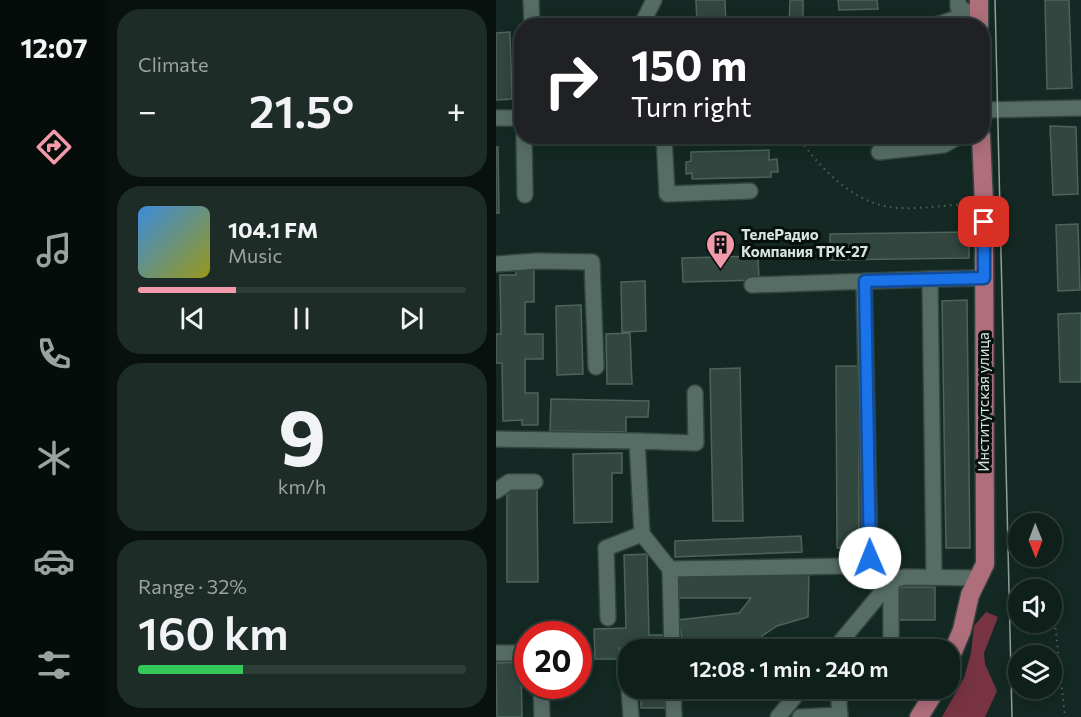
<!DOCTYPE html>
<meta charset="utf-8">
<style>
:root{--surface:#0f1f1a;--page:#1d2c27;--text:#f1f3f6;--muted:#9ba2a2;--line:#2f3d39;--accent:#f39aaa}
body{margin:0;font-family:Commissioner,sans-serif;background:var(--page);color:var(--text);height:100vh;display:flex;flex-direction:column;font-size:22px;white-space:nowrap}
*{box-sizing:border-box;margin:0}
p{font-size:20px;color:var(--muted)}
.icon{flex:none;width:33px;height:33px;fill:none;stroke:currentColor;stroke-width:2;stroke-linecap:round;stroke-linejoin:round}
.map{position:relative;flex:1;overflow:hidden}
.drawer{display:flex;flex-direction:column;gap:9px;padding:9px;background:#08110e;width:388px}
.drawer>*{flex:none}
.banner{position:absolute;left:18px;top:18px;width:476px;height:126px;border-radius:24px;box-shadow:0 3px 15px #0003,0 0 0 2px var(--line);background:#202124;color:#fff;overflow:hidden}
.needle{width:39px;rotate:179deg}
.tools{position:absolute;left:512px;top:513px;display:grid;gap:12px}
.tools a{display:grid;place-items:center;width:54px;height:54px;border-radius:50%;background:var(--surface);box-shadow:0 3px 15px #0003,0 0 0 2px var(--line);font-size:30px}
.speed{position:absolute;left:18px;top:621px;display:flex;gap:12px;font-size:30px;font-weight:700;text-align:center}
.speed>*{display:grid;place-content:center;width:78px;height:78px;border-radius:50%;background:var(--surface);box-shadow:0 3px 15px #0003,0 0 0 2px var(--line);line-height:1}
.speed .limit{border:9px solid #d22;background:#fff;color:#111}
.pin{position:absolute;display:grid;place-items:center;width:51px;height:51px;color:#fff;margin:-26px;border-radius:12px;box-shadow:0 3px 9px #0006}
.me{position:absolute;width:66px;margin:-33px;rotate:359deg;stroke-linejoin:round;filter:drop-shadow(0 0 4px #0008)}
.turn{display:flex;align-items:center;gap:21px;height:126px;padding:0 18px;font-size:27px}
.turn .icon{width:78px;height:78px;stroke-width:2.5}
.turn b{display:block;font-size:42px;line-height:51px}
.big{font-size:45px;font-weight:600;line-height:1.1}
.drawer .tile{flex:1;display:flex;flex-direction:column;justify-content:center;gap:9px;min-width:0;padding:0 21px;border-radius:24px;background:var(--page)}
.drawer .dial{align-items:center;gap:0}
.dial b{font-size:78px;line-height:1}
.song{display:flex;align-items:center;gap:18px}
.cover{width:72px;height:72px;border-radius:9px;background:linear-gradient(135deg,hsl(210 70% 55%),hsl(60 70% 35%))}
.played{height:6px;border-radius:3px;background:linear-gradient(90deg,var(--accent) 30%,var(--line) 30%)}
.keys{display:flex;justify-content:space-around;direction:ltr}
.heat{display:flex;justify-content:space-between;align-items:center;font-size:33px;direction:ltr}
.charge{height:9px;border-radius:4px;background:linear-gradient(90deg,#34c759 32%,var(--line) 0)}
.trip{position:absolute;left:122px;top:639px;width:342px;height:60px;border-radius:24px;background:var(--surface);box-shadow:0 3px 15px #0003,0 0 0 2px var(--line);font-weight:600;line-height:60px;text-align:center}
main{display:flex;flex:1;min-height:0}
.tabs{display:flex;flex-direction:column;width:108px;justify-content:space-around;align-items:center;background:#060c0a;color:var(--muted)}
.tabs .icon{width:42px;height:42px}
.tabs .active{color:var(--accent)}
.tabs b{font-size:27px;color:var(--text)}
.map>svg:first-child{display:block}
.forest{fill:#773342}
.building{fill:#314740;stroke:#4d645d;stroke-width:1.5}
.lines{fill:none;stroke-linecap:round;stroke-linejoin:round}
.minor-casing{stroke:#34443f;stroke-width:18}
.major-casing{stroke:#34443f;stroke-width:21}
.path{stroke:#50625d;stroke-width:2;stroke-dasharray:1.5 4.5;stroke-linecap:butt}
.minor{stroke:#566d66;stroke-width:15}
.major{stroke:#af6e7c;stroke-width:18}
.tram{stroke:#91a19c;stroke-width:1.5}
.route-casing{stroke:#114b97;stroke-width:15}
.route{stroke:#1a73e8;stroke-width:10}
.labels{text-anchor:middle;stroke-width:6;stroke-linejoin:round;paint-order:stroke}
.poi-label{font-size:15px;font-weight:bold;fill:#d6e3df;stroke:#07100d;text-anchor:start}
.street-label{font-size:15px;fill:#d6e3df;stroke:#07100d}
</style>
<main>
<nav class="tabs">
<b>12:07</b>
<svg class="icon active" aria-label="directions" viewBox="0 0 24 24"><path d="M12 3l9 9-9 9-9-9zM9 14v-3h6M13 9l2 2-2 2"/></svg>
<svg class="icon" aria-label="music" viewBox="0 0 24 24"><path d="M9 18V5l10-2v13"/><circle cx="6" cy="18" r="3"/><circle cx="16" cy="16" r="3"/></svg>
<svg class="icon" aria-label="phone" viewBox="0 0 24 24"><path d="M5 4h4l2 5-3 2q2 4 5 5l2-3 5 2v4C11 20 4 13 5 4z"/></svg>
<svg class="icon" aria-label="climate" viewBox="0 0 24 24"><path d="M12 3v18M4 7l16 10M4 17L20 7"/></svg>
<svg class="icon" aria-label="car" viewBox="0 0 24 24"><path d="M5 17H2v-5l4-1 3-4h7l3 4 3 1v5h-3M9 17h6M6 11h13"/><circle cx="7" cy="17" r="2"/><circle cx="17" cy="17" r="2"/></svg>
<svg class="icon" aria-label="filters" viewBox="0 0 24 24"><path d="M4 7h16M4 17h16"/><circle cx="9" cy="7" r="2"/><circle cx="15" cy="17" r="2"/></svg>
</nav>
<section class="drawer">
<div class="tile"><p>Climate</p>
<div class="heat"><a>−</a><b class="big">21.5°</b><a>+</a></div>
</div>
<div class="tile">
<div class="song"><i class="cover"></i><div><b>104.1 FM</b><p>Music</p></div></div>
<div class="played"></div>
<div class="keys"><svg class="icon" aria-label="previous" viewBox="0 0 24 24"><path d="M18 5L8 12l10 7zM5 5v14"/></svg><svg class="icon" aria-label="pause" viewBox="0 0 24 24"><path d="M8 5v14M16 5v14"/></svg><svg class="icon" aria-label="next" viewBox="0 0 24 24"><path d="M6 5l10 7-10 7zM19 5v14"/></svg></div>
</div>
<div class="tile dial"><b>9</b><p>km/h</p></div>
<div class="tile"><p>Range · 32%</p><b class="big">160 km</b><div class="charge"></div></div>
</section>
<div class="map">
<svg width="585" height="717" viewBox="0 0 585 717">
<rect width="100%" height="100%" fill="#142923"/>
<path class="forest" d="M490 612 502 617 488 653 489 664 501 691 489 717H446L468 678 475 653 478 626Z"/>
<path class="building" d="M200 0H229L230 26H201Z
M294 0H307V26H293Z
M342 0H381L382 9 343 10Z
M549 0H573L576 88 551 89Z
M14 32 16 99 0 100V33Z
M554 126 580 127 582 194 557 195Z
M344 136H420L421 141 344 143Z
M0 147H2L3 213H0Z
M273 150V160L281 159 282 172H275V177L196 179V173L190 174V162L195 161V152Z
M582 224 584 290 562 291 560 225Z
M473 232V258L334 260V234Z
M262 256 263 280 187 282 186 258Z
M38 268V302H29V334H47V359H29V393H42V425H26V420L7 421 6 363H0V334H5L4 275H20V269Z
M149 281 150 331 126 332 125 282Z
M471 300 474 548H450L446 301Z
M85 305 87 374 61 375 60 306Z
M585 313V382H564L562 314Z
M134 333 136 384H111L110 334Z
M340 366H363V548H341Z
M244 368 247 521H217L214 369Z
M55 399 153 401 152 417H130V432L54 431Z
M126 453V473H116V522L78 523 77 454Z
M11 489H41L42 582H11Z
M305 536 306 552 179 557V541Z
M151 554 153 635H168V650L123 648V659H99L98 629 130 628 128 555Z
M313 572 312 617 281 626 266 636V650H233V643L188 647 182 620 243 613 255 598H183L182 576Z
M403 587H439V620H403Z
M25 662 26 717H1L0 663Z
M145 688H169V708H145Z
M188 688H256L254 691 189 695Z
M362 688H404V694L362 696Z"/>
<g class="lines">
<defs>
<path id="minor" d="M35 0 36 26
M462 0V7L480 16
M145 26 158 0
M437 26 475 13
M486 110 585 108
M0 118H26
M28 136 29 195
M168 136 171 194 254 191
M383 152 448 145 464 136
M0 264 41 261 96 262 100 367
M434 279 488 278
M256 285 434 279 438 577
M0 439 141 441 146 534
M141 441 200 443 199 393
M0 491 13 482H39
M174 569 176 650
M112 618 110 548 146 534 174 569 351 566 374 559 368 281
M339 650 341 646H395V581
M341 650V646L395 581 408 577 483 578
M0 653H32
M45 686 46 717
M133 688 135 717
M177 688 178 717
M342 688 344 717
M282 717 306 688
M304 717 343 715"/>
<path id="major" d="M483 0V26
M453 661 466 630 474 595 489 564 488 203 485 136
M423 717 441 688"/>
</defs>
<use href="#minor" class="minor-casing"/>
<use href="#major" class="major-casing"/>
<path class="path" d="M301 136C326 170 359 206 403 208 426 209 450 205 472 204
M557 604 569 717"/>
<use href="#minor" class="minor"/>
<use href="#major" class="major"/>
<path class="tram" d="M499 0 516 717"/>
</g>
<g class="lines">
<defs>
<path id="route" d="M374 558 369 281 488 278V222"/>
</defs>
<use href="#route" class="route-casing"/>
<use href="#route" class="route"/>
</g>
<defs>
<symbol id="building-pin" viewBox="-11 -11 22 30"><path d="M0 17L-7.5 6A9.5 9.5 0 1 1 7.5 6Z" fill="#f39aaa" stroke="#07100d"/><path d="M-4-6H4V6H1V3H-1V6H-4ZM-2.5-4.3h1.7v1.8h-1.7ZM.8-4.3h1.7v1.8H.8ZM-2.5-1h1.7V.8h-1.7ZM.8-1h1.7V.8H.8Z" fill="#111"/></symbol>
</defs>
<g fill-rule="evenodd">
<use href="#building-pin" x="208" y="228" width="33" height="45"/>
</g>
<g class="labels">
<g class="poi-label">
<text x="245" y="240">ТелеРадио<tspan x="245" dy="17">Компания ТРК-27</tspan></text>
</g>
<g class="street-label">
<text transform="translate(488 402) rotate(-90)" y="5">Институтская улица</text>
</g>
</g>
</svg>
<div class="tools">
<a><svg class="needle" viewBox="-14 -14 28 28"><path d="M0-13l5 13h-10z" fill="#e53935"/><path d="M0 13l5-13h-10z" fill="#9ba2a2"/></svg></a>
<a><svg class="icon" aria-label="sound" viewBox="0 0 24 24"><path d="M4 9h4l5-4v14l-5-4H4zM17 9q2 3 0 6"/></svg></a>
<a><svg class="icon" aria-label="layers" viewBox="0 0 24 24"><path d="M12 4l9 5-9 5-9-5zM3 14l9 5 9-5"/></svg></a>
</div>
<div class="speed"><div class="limit">20</div></div>
<div class="pin" style="left:488px;top:222px;background:#d93025"><svg class="icon" aria-label="arrive" viewBox="0 0 24 24"><path d="M6 21V4h12l-3 4 3 4H6"/></svg></div>
<svg class="me" style="left:374px;top:558px" viewBox="-20 -20 40 40"><circle r="19" fill="#fff"/><path d="M0-13L10 11 0 6-10 11z" fill="#1a73e8"/></svg>
<div class="trip">12:08 · 1 min · 240 m</div>
<div class="banner">
<div class="turn"><svg class="icon" aria-label="right" viewBox="0 0 24 24"><path d="M7 20v-9h11M14 6l5 5-5 5"/></svg><div><b>150 m</b>Turn right</div></div>
</div>
</div>
</main>
